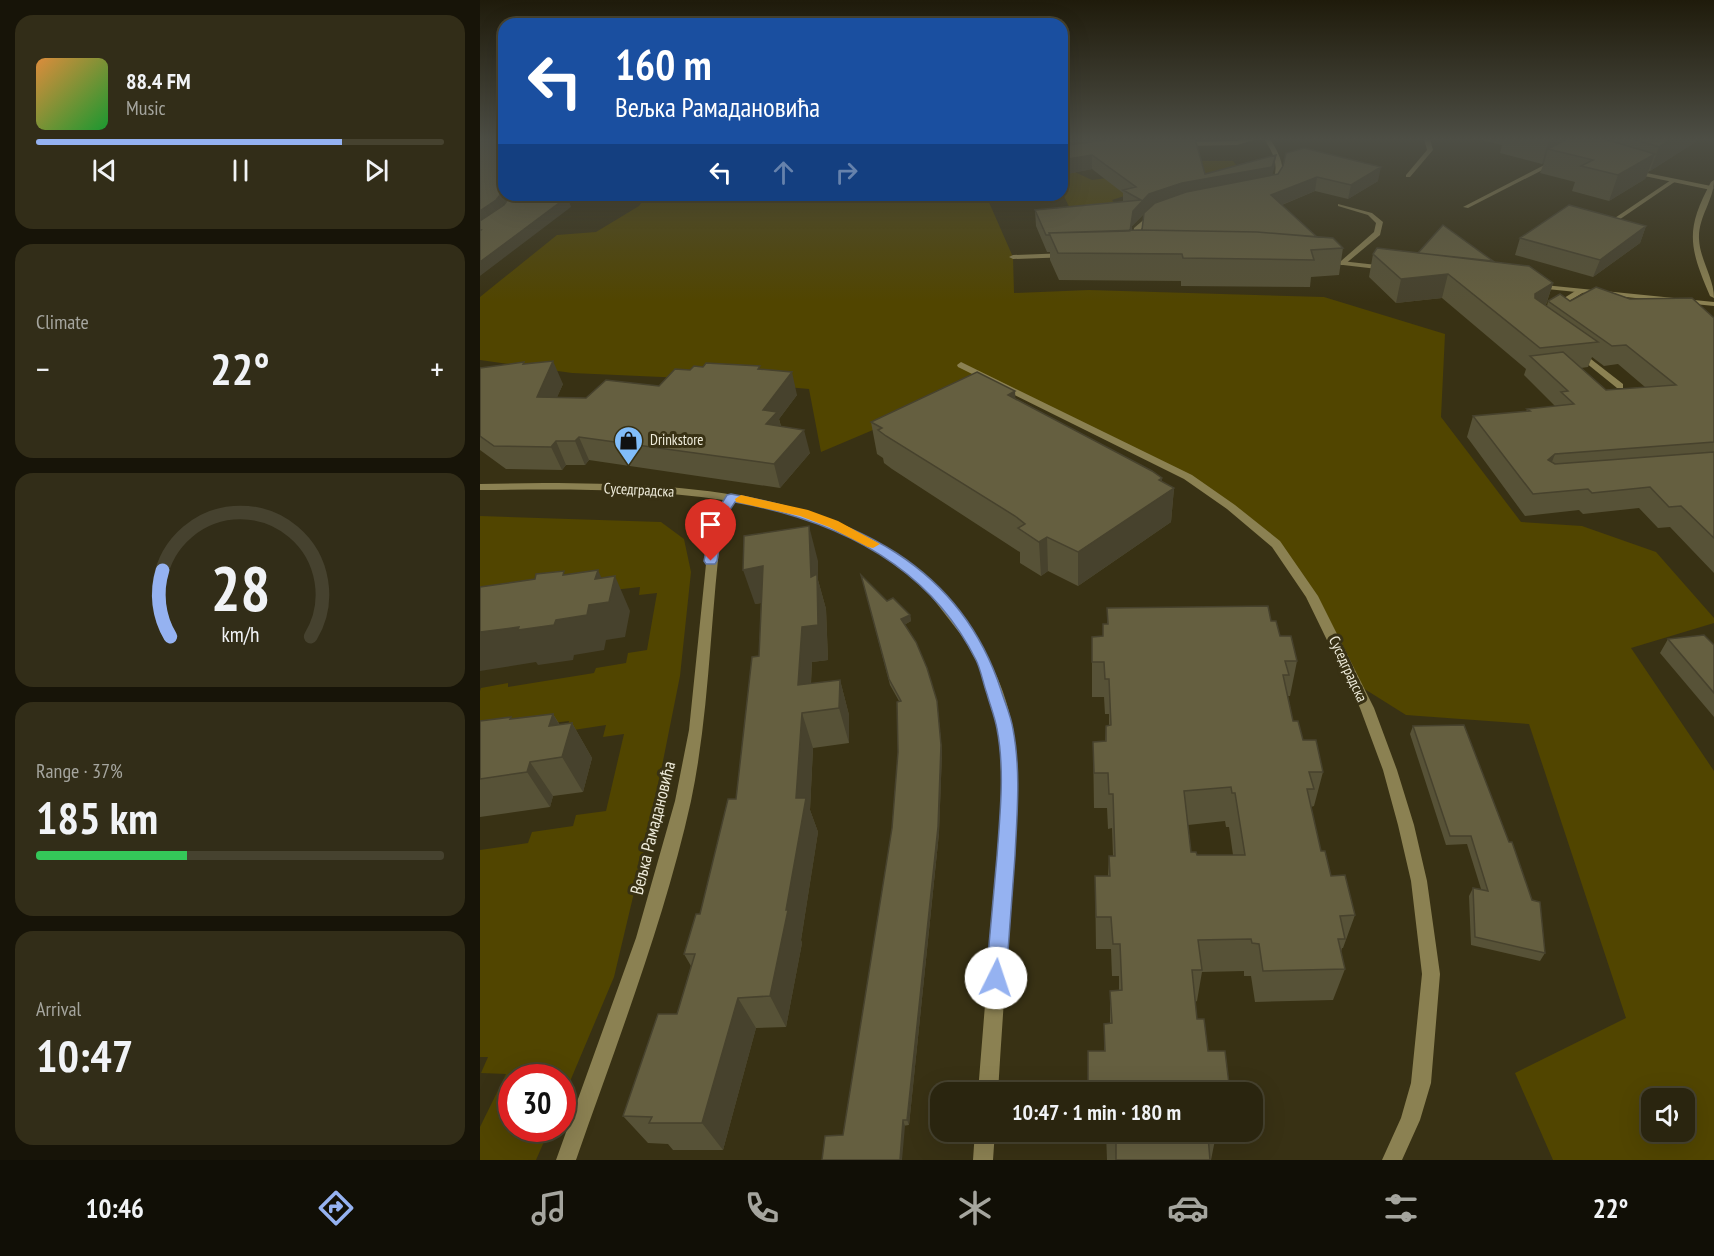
<!DOCTYPE html>
<meta charset="utf-8">
<style>
:root{--surface:#2a250f;--page:#322d18;--text:#f1f3f6;--muted:#a5a59e;--line:#46422f;--accent:#95b2f1}
body{margin:0;font-family:"PT Sans Narrow",sans-serif;background:var(--page);color:var(--text);height:100vh;display:flex;flex-direction:column;font-size:22px;white-space:nowrap}
*{box-sizing:border-box;margin:0}
p{font-size:20px;color:var(--muted)}
.icon{flex:none;width:33px;height:33px;fill:none;stroke:currentColor;stroke-width:2;stroke-linecap:round;stroke-linejoin:round}
.map{position:relative;flex:1;overflow:hidden}
.drawer{display:flex;flex-direction:column;gap:15px;padding:15px;background:#171408;width:480px}
.drawer>*{flex:none}
.guide{position:absolute;left:18px;top:18px;width:570px;height:183px;border-radius:18px;box-shadow:0 6px 24px #0002,0 0 0 2px var(--line);background:#1a4fa0;color:#fff;overflow:hidden}
.tools{position:absolute;left:1161px;top:1088px;display:grid;gap:12px}
.tools a{display:grid;place-items:center;width:54px;height:54px;border-radius:12px;background:var(--surface);box-shadow:0 6px 24px #0002,0 0 0 2px var(--line);font-size:30px}
.speed{position:absolute;left:18px;top:1064px;display:flex;gap:12px;font-size:30px;font-weight:700;text-align:center}
.speed>*{display:grid;place-content:center;width:78px;height:78px;border-radius:50%;background:var(--surface);box-shadow:0 6px 24px #0002,0 0 0 2px var(--line);line-height:1}
.speed .limit{border:9px solid #d22;background:#fff;color:#111}
.pin{position:absolute;display:grid;place-items:center;width:51px;height:51px;color:#fff;margin:-62px -26px;border-radius:50% 50% 50% 0;rotate:-45deg;box-shadow:0 0 6px #0007}
.pin .icon{rotate:45deg}
.me{position:absolute;width:66px;margin:-33px;rotate:4deg;stroke-linejoin:round;filter:drop-shadow(0 0 4px #0008)}
.turn{display:flex;align-items:center;gap:21px;height:126px;padding:0 18px;font-size:27px}
.turn .icon{width:78px;height:78px;stroke-width:2.5}
.turn b{display:block;font-size:42px;line-height:51px}
.lanes{display:flex;align-items:center;height:57px;padding:0 18px;background:#0003;justify-content:center;gap:30px;direction:ltr}
.lanes .off{opacity:.35}
.big{font-size:45px;font-weight:700;line-height:1.1}
.drawer .widget{flex:1;display:flex;flex-direction:column;justify-content:center;gap:9px;min-width:0;padding:0 21px;border-radius:18px;background:var(--page)}
.drawer .dial{align-items:center;gap:0}
.dial svg{height:156px;overflow:visible;fill:none;stroke:var(--line);stroke-width:7;stroke-linecap:round;text-anchor:middle}
.dial text{fill:var(--text);stroke:none}
.song{display:flex;align-items:center;gap:18px}
.cover{width:72px;height:72px;border-radius:9px;background:linear-gradient(135deg,hsl(30 70% 55%),hsl(130 70% 35%))}
.played{height:6px;border-radius:3px;background:linear-gradient(90deg,var(--accent) 75%,var(--line) 75%)}
.keys{display:flex;justify-content:space-around;direction:ltr}
.heat{display:flex;justify-content:space-between;align-items:center;font-size:33px;direction:ltr}
.charge{height:9px;border-radius:4px;background:linear-gradient(90deg,#34c759 37%,var(--line) 0)}
.trip{position:absolute;left:450px;top:1082px;width:333px;height:60px;border-radius:18px;background:var(--surface);box-shadow:0 6px 24px #0002,0 0 0 2px var(--line);font-weight:700;line-height:60px;text-align:center}
.tab-bar{display:flex;height:96px;justify-content:space-around;align-items:center;background:#110f06;color:var(--muted)}
.tab-bar .icon{width:42px;height:42px}
.tab-bar .selected{color:var(--accent)}
.tab-bar b{font-size:27px;color:var(--text)}
main{display:flex;flex:1;min-height:0}
.map>svg:first-child{display:block}
.green{fill:#514500;fill-rule:evenodd}
.lines{fill:none;stroke-linecap:round;stroke-linejoin:round}
.service{fill:#8b8152;fill-rule:evenodd}
.minor{fill:#8b8152;fill-rule:evenodd}
.tertiary{fill:#8b8152;fill-rule:evenodd}
.wall{fill:#575237;fill-rule:evenodd}
.shaded-wall{fill:#47422d}
.building{fill:#655f40;stroke:#47422d;stroke-width:1.5;fill-rule:evenodd}
.route{fill:#95b2f1;stroke:#61749d;stroke-width:1.5}
.slow{fill:#f59e0b}
.labels{text-anchor:middle;stroke-width:6;stroke-linejoin:round;paint-order:stroke}
.poi-label{font-size:15px;fill:#efecdb;stroke:#383114;text-anchor:start}
.street-label{font-size:15px;fill:#efecdb;stroke:#383114}
.near-street-label{font-size:18px;fill:#efecdb;stroke:#383114}
</style>
<main>
<section class="drawer">
<div class="widget">
<div class="song"><i class="cover"></i><div><b>88.4 FM</b><p>Music</p></div></div>
<div class="played"></div>
<div class="keys"><svg class="icon" aria-label="previous" viewBox="0 0 24 24"><path d="M18 5L8 12l10 7zM5 5v14"/></svg><svg class="icon" aria-label="pause" viewBox="0 0 24 24"><path d="M8 5v14M16 5v14"/></svg><svg class="icon" aria-label="next" viewBox="0 0 24 24"><path d="M6 5l10 7-10 7zM19 5v14"/></svg></div>
</div>
<div class="widget"><p>Climate</p>
<div class="heat"><a>−</a><b class="big">22°</b><a>+</a></div>
</div>
<div class="widget dial"><svg viewBox="0 0 100 80">
<path d="M14 69A42 42 0 1 1 86 69"/>
<path d="M14 69A42 42 0 0 1 10 35" stroke="#95b2f1"/>
<text x="50" y="56" font-size="32" font-weight="700">28</text>
<text x="50" y="72" font-size="11">km/h</text>
</svg></div>
<div class="widget"><p>Range · 37%</p><b class="big">185 km</b><div class="charge"></div></div>
<div class="widget"><p>Arrival</p><b class="big">10:47</b></div>
</section>
<div class="map">
<svg width="1234" height="1160" viewBox="0 0 1234 1160">
<rect width="100%" height="100%" fill="#383114"/>
<path class="green" d="M721 161H753L764 175 675 186 632 200 644 214 595 219 582 192V166L612 180 642 176 674 164Z
M167 195H508V200L533 257 534 293 609 290 844 297 965 334 961 417 1041 522 1102 526 1176 552 1234 618V623L1151 648 1234 771V1160H1073L1035 1073 1146 1018 1049 724 926 715 875 683 796 544 708 477 511 380 341 452 329 389 204 378 92 373 0 360V297L77 235 116 232 159 206ZM1172 1098H1204V1131H1172Z
M0 516 181 522 204 539 211 572 200 676 171 821 134 977 83 1098 82 1077H32V1128H70L56 1160H0V1127L26 1074 1 1073 8 1057H0V850L48 843 52 832 93 826 96 815 126 811 144 734 123 737 126 725 87 731 89 721 14 730 0 740V691L1 688 28 683V687L114 673 116 668 146 663 148 653 167 650 177 593 159 595 160 587 0 605Z"/>
<g class="lines">
<path class="service" d="M784 139H790C800 154 811 176 792 188L789 186C801 170 795 155 784 139Z
M944 139H950L953 150 930 177H926V175L947 150Z
M1076 159 1078 162 988 208 983 207Z
M1191 180 1196 181 1127 228H1123V226Z
M858 204 892 213 903 222 900 235 864 265H861V261L894 232 896 223 888 215 858 206Z
M674 211 679 212 661 229 658 247H652L654 228Z
M587 253H590V257L533 259 529 257 533 255Z
M1097 290 1104 292 1078 308 1071 306Z
M1098 349 1143 384V388H1137L1095 354V350Z"/>
<path class="minor" d="M766 139H777L757 145 701 146 698 144 701 142 757 141Z
M1152 170 1231 186 1234 188 1231 190 1150 173V171Z
M843 259 906 266 910 268 906 270 846 263 842 261Z
M1054 284 1234 302V306L1057 288 1053 286Z
M481 362 712 475 755 505 800 541 838 596 894 708 917 770 934 825 947 881 960 974 951 1083 940 1120 922 1160H902L921 1118 931 1083 942 974 931 881 918 825 903 770 880 708 826 597 792 547 747 509 704 479 478 367 477 365Z
M64 483C198 484 345 488 451 580 461 589 469 602 478 613 505 647 527 688 533 732 541 785 535 840 531 893 527 959 522 1026 518 1092H498L522 793 519 731 514 706 501 670 485 640 444 587 392 548 332 520 270 504 254 501 242 525C230 617 230 710 211 801 184 923 137 1042 96 1160H76L156 938 195 801 209 730 230 525 243 500C163 488 82 489 0 490V484Z
M495 1131H515L513 1160H493Z"/>
<path class="tertiary" d="M1234 180C1234 200 1218 217 1219 239 1220 260 1234 278 1234 298L1230 296C1209 247 1205 230 1231 182Z"/>
</g>
<path class="wall" d="M582 139H621V141L725 174 796 155 792 175 798 174 898 181 868 199 835 191 802 205 837 237 863 248 859 275 831 277 830 287 701 286V281L579 280 570 260V252H567L556 226 555 210 643 202V193L612 169 582 175ZM664 214 662 230 652 231V226Z
M997 139H1218L1217 141 1170 171H1169L1165 179 1129 201 1092 191 1095 182 1060 173 1064 163 1062 164 1020 153 1022 145Z
M1166 226 1160 243 1113 277 1035 255 1040 238Z
M893 254 1013 261 1073 283 1066 305 1067 306 1068 301 1150 299 1234 318V573L1190 527 1178 528 1159 508 1103 514 1099 510 1045 516 987 437 993 416 1046 412 1047 409 1075 406 1044 375 1046 369 962 298 916 303 889 277ZM1112 357 1124 366 1138 364 1165 387 1126 390 1101 368 1108 367Z
M45 364 83 384 77 397 106 398 179 386 210 370 281 369 317 395 299 419 301 426 330 453 300 488 109 460 105 465H86L82 470 26 469 0 450V368Z
M535 391V398L682 478V482L694 488 691 522 598 586 568 571 561 576 540 563V552L538 551 412 469 404 463 403 458 397 454 391 422Z
M338 561V580L346 609 348 660 332 662 331 684 360 680 369 715V743L333 748 330 810 338 832 321 940 322 943 306 1027 276 1028 243 1150H193L188 1144 168 1143 143 1116 197 1014 211 966 204 954 220 914 256 799 279 656 281 603 275 604Z
M381 575 407 601 430 615 431 621 424 625 457 701 462 752 459 833 429 1125 363 1135 412 828 418 752 419 701 410 685Z
M627 608 791 621 800 636 817 661 810 696H808L813 721 823 740 843 772 834 806 831 807 841 851 851 876 875 915 863 948H862L861 952 865 969 853 1000 775 1002 771 976H764V971L722 972 717 1001 624 1051V1024H630V991L639 990V976H632L631 949H616L615 876H628L629 856H633L632 828 628 829 627 808H614L613 742 625 741 626 726 629 725V714H625L624 697H612V637L623 636V624H627ZM745 821 746 827H749L753 855H717L711 852 708 825Z
M1188 639 1234 645V717L1180 653Z
M73 714 80 725 92 723 112 758 103 792 73 796 70 807 0 817V721L32 719Z
M933 726 1065 953 1060 961 991 945 989 896 993 888 1001 889 987 844 966 845 930 734Z
M609 1131H745L744 1132H736V1135L731 1160H627L626 1133H609Z"/>
<path class="shaded-wall" d="M582 139H621V147L582 153Z
M1069 139H1088L1068 149 1064 163 1062 164Z
M1191 139H1218L1217 141 1170 171 1179 147Z
M1175 154 1165 179 1129 201 1138 175Z
M612 155V169L582 175V160Z
M796 155 794 169 790 182 668 209 652 226 649 249 650 233 653 211 669 194 702 183Z
M901 167 898 181 868 199 871 185Z
M837 177 835 191 789 210 791 195Z
M24 190V195H31L20 209 0 224V211Z
M80 195H96L89 201 91 207 0 276V262Z
M1166 226 1160 243 1113 277 1120 260Z
M968 274 962 298 916 303 921 279Z
M1073 283 1065 307 1047 318 1055 294Z
M73 361 83 384 67 420 57 397Z
M312 372 317 395 299 419 303 435 292 447 283 410Z
M535 391 537 424 528 395Z
M324 430 330 453 300 488 294 464Z
M99 437 109 460 105 465 95 441Z
M76 441 86 465 82 470 71 447Z
M1075 454 1067 475 1068 460Z
M682 478 681 496 694 488 691 522 598 586V552Z
M329 526 338 561V580L346 609 348 660 332 662 329 712 318 685 322 627 331 577Z
M567 537 568 571 561 576 559 542Z
M283 566 293 601 275 604 263 570Z
M118 570 130 597 135 576 150 611 145 637 126 640 124 650 94 655 93 660 58 665 56 662 0 671V632L76 620 115 579Z
M430 615 431 621 422 626 421 619Z
M360 680 369 715V743L359 708Z
M457 701 462 752 459 833 429 1125 427 1120Z
M322 713 333 748 330 810 338 832 321 940 322 943 306 1027 290 996 306 910 316 798Z
M73 714 87 738 92 723 112 758 103 792 82 757 69 726Z
M50 762 73 796 70 807 47 772Z
M258 998 276 1028 243 1150 222 1123Z
M423 1120 425 1126 422 1160H420Z"/>
<path class="building" d="M0 139H24V190L16 200 0 211Z
M632 139H715L725 174 796 155 792 167 702 183 669 194 653 211 650 231 569 233 570 235H566L555 210 661 200 643 190 656 187 612 155 582 160V146Z
M1087 139H1124L1175 154 1138 175 1101 166 1113 160 1068 149Z
M1153 139H1191L1179 147Z
M824 148 901 167 871 185 837 177 791 195 837 237 777 232 662 230 664 213 675 203 706 192 798 174 803 166 806 153Z
M31 195H80L78 197H87L0 262V231L1 230H0V221L24 205Z
M1089 205 1166 226 1120 260 1040 238Z
M963 225 1013 261 938 253Z
M659 230 777 232 853 238 863 248 831 250 834 260 703 258 702 254 578 253 569 233Z
M897 248 1049 266 1073 283 1055 294V298L1118 342 1060 348 968 274 921 279 893 254Z
M1116 287 1150 299 1212 298 1234 318V442L1075 454 1068 460 1075 464 1234 452V538L1201 506 1189 507 1170 487 1112 493 1108 489 1053 494 993 416 1050 411 1047 409 1094 404 1081 392 1088 391 1050 356 1083 352 1126 390 1196 385 1146 345 1132 346 1068 301 1080 294 1090 301Z
M73 361 57 397 106 398 126 380 179 386 195 369 210 370 214 366 223 367 226 363 280 366 278 369 312 372 283 410 297 412 286 424 324 430 294 464 99 437 95 441H76L71 447 14 446 0 436V368L44 362 43 364Z
M497 372 535 391 528 395 672 471 682 478 679 480 694 488 598 552 567 537 559 542 538 528 545 524 535 516 406 436 398 430 402 428 391 422Z
M329 526 331 577 337 574 338 625 322 627 318 685 360 680 359 708 322 713 316 798H326L306 910H308L290 996 258 998 222 1123H169L172 1117 143 1116 178 1014H197L215 954H204L216 914H220L248 799H256L272 657 279 656 283 566 263 570 264 536Z
M118 570 115 579 135 576 129 602 109 605 107 615 76 620 74 625 38 630 39 627 0 632V587L55 579 56 574 84 571 83 575Z
M381 575 407 601 413 598 430 615 421 619 436 642 447 668 457 701 461 745 458 827 427 1120H423L420 1160H342L345 1136 363 1135 412 828 418 752 417 702 421 701 409 679Z
M788 606 791 621H796L800 636H811L817 661H805L809 675H803L813 721H818L823 740H836L843 772H829L834 789H827L841 851H845L851 876 865 875 875 915 860 916 865 939H858L865 969 783 971 779 944 772 943 771 939 718 940 722 970H712L717 1019H724L728 1051H745L750 1092H608V1051H625L624 1024 632 1023 630 991 642 990 640 944H633L631 917H616L615 876H630L629 856H635L633 794H629L628 773H614L613 742 626 741V726L631 725 629 679H625L624 662H612V637L623 636V624H628L627 608ZM751 787 752 793H755L765 855H717L716 852H711L704 791Z
M1224 635 1234 645V693L1188 639Z
M73 714 69 726 92 723 82 757 50 762 47 772 0 779V721L31 717 30 719Z
M984 725 1029 842H1032L1052 900 1060 902 1065 953 995 937 993 888 1008 891 991 836H970L933 726Z
M627 1131H736V1135L728 1136 730 1160H636V1142H627Z"/>
<linearGradient id="sky" x2="0" y2="1"><stop stop-color="#1f1b0b"/><stop offset="0.46" stop-color="#4d4e45"/><stop offset="1" stop-color="#4d4e45" stop-opacity="0"/></linearGradient>
<rect width="1234" height="302" fill="url(#sky)"/>
<path class="route" d="M251 494C373 516 480 564 521 690 525 703 531 716 533 729 541 771 537 814 535 856 532 897 529 937 526 978L524 985 516 988 509 985 506 978C510 937 513 897 517 856 520 814 525 770 517 729 515 717 510 705 507 694 503 683 501 670 496 660 448 564 356 520 255 502L244 519 237 561 235 564H226L224 561 232 519 247 495Z"/>
<path class="slow" d="M261 495 328 510 358 521 400 544 393 548 388 547 349 527 320 516 256 502 255 499Z"/>
<defs>
<symbol id="shop-pin" viewBox="-11 -11 22 30"><path d="M0 17L-7.5 6A9.5 9.5 0 1 1 7.5 6Z" fill="#81bdfa" stroke="#383114"/><path d="M-5-2.5h2.3a2.7 3.5 0 0 1 5.4 0H5L5.5 6h-11ZM-1.5-2.5h3a1.5 2.3 0 0 0-3 0Z" fill="#111"/></symbol>
</defs>
<g fill-rule="evenodd">
<use href="#shop-pin" x="132" y="424" width="33" height="45"/>
</g>
<g class="labels">
<g class="poi-label">
<text x="170" y="445">Drinkstore</text>
</g>
<g class="street-label">
<text transform="translate(159 490) rotate(3)" y="5">Суседградска</text>
<text transform="translate(868 669) rotate(65)" y="5">Суседградска</text>
</g>
<g class="near-street-label">
<text transform="translate(173 828) rotate(-76)" y="6">Вељка Рамадановића</text>
</g>
</g>
</svg>
<div class="tools">
<a><svg class="icon" aria-label="sound" viewBox="0 0 24 24"><path d="M4 9h4l5-4v14l-5-4H4zM17 9q2 3 0 6"/></svg></a>
</div>
<div class="speed"><div class="limit">30</div></div>
<div class="pin" style="left:231px;top:561px;background:#d93025"><svg class="icon" aria-label="arrive" viewBox="0 0 24 24"><path d="M6 21V4h12l-3 4 3 4H6"/></svg></div>
<svg class="me" style="left:516px;top:978px" viewBox="-20 -20 40 40"><circle r="19" fill="#fff"/><path d="M0-13L10 11 0 6-10 11z" fill="#95b2f1"/></svg>
<div class="trip">10:47 · 1 min · 180 m</div>
<div class="guide">
<div class="turn"><svg class="icon" aria-label="left" viewBox="0 0 24 24"><path d="M17 20v-9H6M10 6l-5 5 5 5"/></svg><div><b>160 m</b>Вељка Рамадановића</div></div>
<div class="lanes"><svg class="icon" aria-label="left" viewBox="0 0 24 24"><path d="M17 20v-9H6M10 6l-5 5 5 5"/></svg><svg class="icon off" aria-label="ahead" viewBox="0 0 24 24"><path d="M12 20V5M6 11l6-6 6 6"/></svg><svg class="icon off" aria-label="right" viewBox="0 0 24 24"><path d="M7 20v-9h11M14 6l5 5-5 5"/></svg></div>
</div>
</div>
</main>
<nav class="tab-bar">
<b>10:46</b>
<svg class="icon selected" aria-label="directions" viewBox="0 0 24 24"><path d="M12 3l9 9-9 9-9-9zM9 14v-3h6M13 9l2 2-2 2"/></svg>
<svg class="icon" aria-label="music" viewBox="0 0 24 24"><path d="M9 18V5l10-2v13"/><circle cx="6" cy="18" r="3"/><circle cx="16" cy="16" r="3"/></svg>
<svg class="icon" aria-label="phone" viewBox="0 0 24 24"><path d="M5 4h4l2 5-3 2q2 4 5 5l2-3 5 2v4C11 20 4 13 5 4z"/></svg>
<svg class="icon" aria-label="climate" viewBox="0 0 24 24"><path d="M12 3v18M4 7l16 10M4 17L20 7"/></svg>
<svg class="icon" aria-label="car" viewBox="0 0 24 24"><path d="M5 17H2v-5l4-1 3-4h7l3 4 3 1v5h-3M9 17h6M6 11h13"/><circle cx="7" cy="17" r="2"/><circle cx="17" cy="17" r="2"/></svg>
<svg class="icon" aria-label="filters" viewBox="0 0 24 24"><path d="M4 7h16M4 17h16"/><circle cx="9" cy="7" r="2"/><circle cx="15" cy="17" r="2"/></svg>
<b>22°</b>
</nav>
